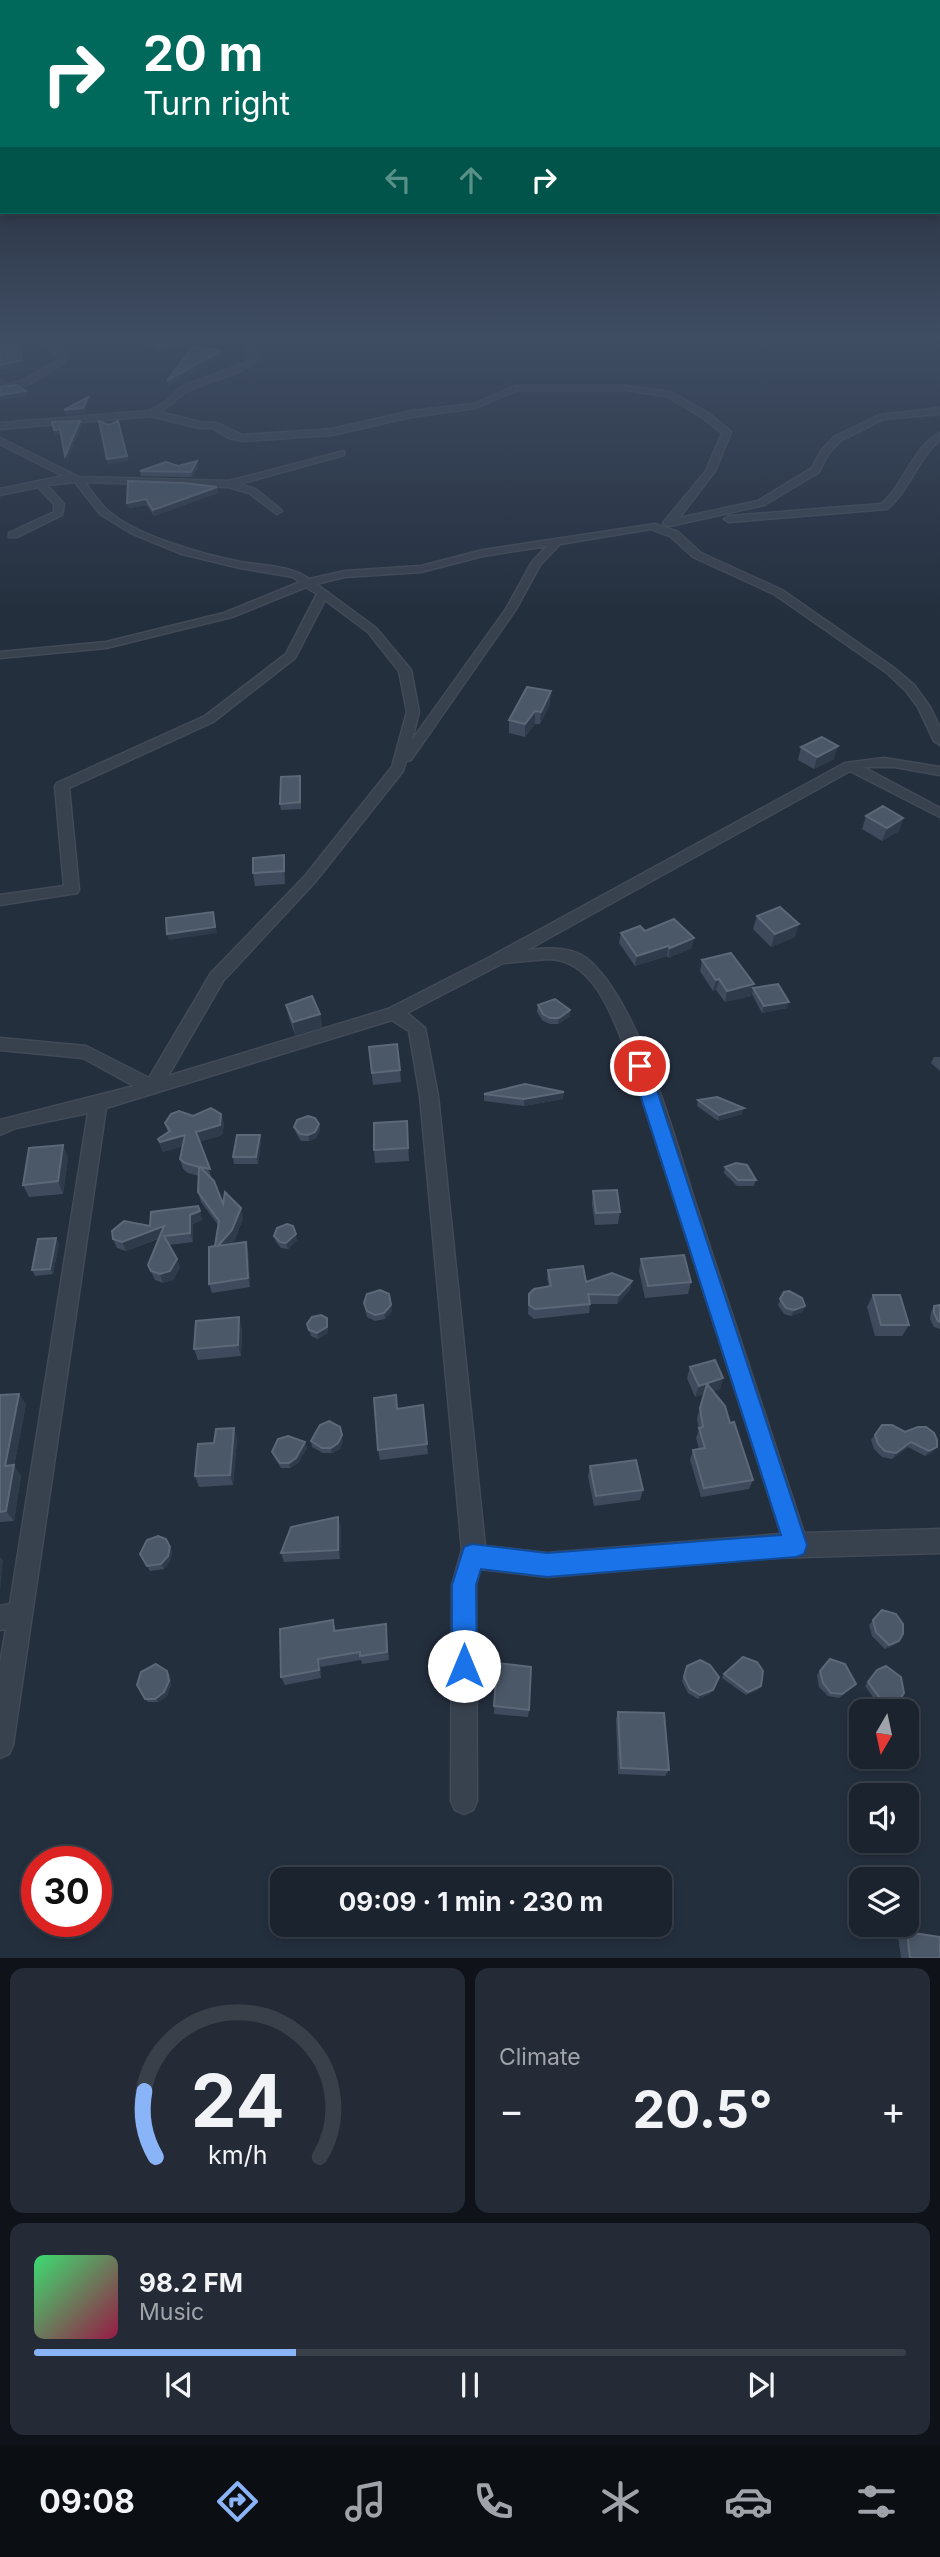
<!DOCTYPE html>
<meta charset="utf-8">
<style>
:root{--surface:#1b232e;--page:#242b36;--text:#f1f3f6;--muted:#a0a4aa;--line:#39404a;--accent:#8ab4f8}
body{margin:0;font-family:Inter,sans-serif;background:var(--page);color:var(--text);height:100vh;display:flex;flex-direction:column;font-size:26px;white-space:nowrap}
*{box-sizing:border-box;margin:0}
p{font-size:23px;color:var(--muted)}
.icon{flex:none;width:38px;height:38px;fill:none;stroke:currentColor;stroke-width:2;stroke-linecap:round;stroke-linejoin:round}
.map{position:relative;height:1958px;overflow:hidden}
.sheet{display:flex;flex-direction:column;gap:10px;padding:10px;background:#0f1319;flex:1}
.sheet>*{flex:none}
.guide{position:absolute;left:0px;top:0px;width:942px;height:214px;box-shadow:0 4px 10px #0003,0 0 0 2px var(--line);background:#00695c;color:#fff;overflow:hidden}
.needle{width:46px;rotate:189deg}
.fabs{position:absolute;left:849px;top:1699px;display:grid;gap:14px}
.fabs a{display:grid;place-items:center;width:70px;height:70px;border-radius:14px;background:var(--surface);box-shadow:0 4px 10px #0003,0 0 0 2px var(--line);font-size:35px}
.speed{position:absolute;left:21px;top:1846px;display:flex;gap:14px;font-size:35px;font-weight:700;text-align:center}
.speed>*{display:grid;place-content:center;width:91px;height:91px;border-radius:50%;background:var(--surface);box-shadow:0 4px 10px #0003,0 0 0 2px var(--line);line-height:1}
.speed .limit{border:10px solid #d22;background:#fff;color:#111}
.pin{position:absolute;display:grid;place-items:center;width:60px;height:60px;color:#fff;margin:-30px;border:4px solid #fff;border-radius:50%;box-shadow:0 2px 7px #0007}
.me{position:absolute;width:77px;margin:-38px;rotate:0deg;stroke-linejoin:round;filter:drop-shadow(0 0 5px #0008)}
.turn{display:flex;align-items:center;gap:24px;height:147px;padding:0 28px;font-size:32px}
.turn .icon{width:91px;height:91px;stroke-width:2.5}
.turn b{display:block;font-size:49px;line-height:60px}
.lanes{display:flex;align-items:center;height:66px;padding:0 28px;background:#0003;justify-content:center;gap:35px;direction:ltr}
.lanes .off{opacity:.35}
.big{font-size:52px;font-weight:700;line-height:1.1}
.sheet .widget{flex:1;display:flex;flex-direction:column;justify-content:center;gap:10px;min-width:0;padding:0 24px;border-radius:14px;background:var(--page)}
.sheet .dial{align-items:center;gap:0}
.dial svg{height:182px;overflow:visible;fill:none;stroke:var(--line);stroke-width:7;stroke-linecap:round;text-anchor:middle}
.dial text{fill:var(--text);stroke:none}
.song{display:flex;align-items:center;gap:21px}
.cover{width:84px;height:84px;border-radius:10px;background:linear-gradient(135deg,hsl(140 70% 55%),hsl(340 70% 35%))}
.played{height:7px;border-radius:4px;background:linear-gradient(90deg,var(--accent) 30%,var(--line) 30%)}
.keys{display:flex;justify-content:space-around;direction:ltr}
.heat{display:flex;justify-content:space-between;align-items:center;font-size:38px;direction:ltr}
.sheet .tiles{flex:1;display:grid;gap:10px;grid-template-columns:1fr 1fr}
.widget:last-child{grid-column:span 2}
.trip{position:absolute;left:270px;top:1867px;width:402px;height:70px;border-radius:14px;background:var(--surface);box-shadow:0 4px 10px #0003,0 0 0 2px var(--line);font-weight:700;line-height:70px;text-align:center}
.dock{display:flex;height:112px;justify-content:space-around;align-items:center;background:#0b0e12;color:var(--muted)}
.dock .icon{width:49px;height:49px}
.dock .on{color:var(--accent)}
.dock b{font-size:32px;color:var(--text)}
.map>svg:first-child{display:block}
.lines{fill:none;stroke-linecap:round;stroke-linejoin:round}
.street-casing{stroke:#414a57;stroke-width:3}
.street{fill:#38414e;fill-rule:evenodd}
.wall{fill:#3f4b5c}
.shaded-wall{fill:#2f3b4b}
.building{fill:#4b5868;stroke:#5c6777;stroke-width:2}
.route{fill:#1a73e8;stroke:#114b97;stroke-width:2}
</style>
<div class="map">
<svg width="940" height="1959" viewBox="0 0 940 1959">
<rect width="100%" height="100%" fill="#242f3e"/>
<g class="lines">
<defs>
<path id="street" d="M33 339 55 342 67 358 64 363 30 384 0 391V387L24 380 57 361 59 358 49 346Z
M149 339H158L172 347 165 349Z
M236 339H244L260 356C243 376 213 379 190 390 180 394 171 406 159 412L199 422 217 423 242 435 332 429 411 411 473 404 516 386H626L671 392 708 413 731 432 715 471 679 518 758 501 812 468 821 451 834 437 879 415 940 408V414L884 419 840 441 828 454 819 472 764 505 670 526 663 523 706 471 722 433 702 417 666 396 626 390H517L475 408 411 417 332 435 242 441 229 438 212 428H199L151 416 0 429V423L149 411 167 401 181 387 245 363 252 356Z
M940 433V440C917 459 910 490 887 509L729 522 724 519 729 516 881 504C905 485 912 447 940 433Z
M0 438 79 477 229 481 344 451V455L239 484 255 489 280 509 282 511 277 514 249 493 228 487 85 482C91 491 98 501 105 508 131 535 204 555 241 562 263 566 290 565 309 579L345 571 421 566 483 550 655 524 678 532 701 553 782 590 894 668 914 685 930 707 940 728V745L934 741 918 707 906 691 886 672 774 594 693 557 670 536 651 529 560 544 540 565 516 609 411 760 406 761 403 771 315 882 223 981 168 1076 388 1009 490 957 845 763 884 758 940 767V775L895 767H863L940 808V817L850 771 527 950C549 948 574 945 592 963 642 1012 674 1137 696 1205 732 1315 768 1424 804 1533L940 1529V1553L769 1558 547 1577 480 1569 476 1585 477 1801 473 1810 464 1814 455 1810 451 1801 452 1585 462 1550 420 1096 409 1031 392 1020 106 1108 13 1745 9 1754 0 1758V1664L6 1629 0 1630V1606L10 1604 88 1113 16 1128 0 1135V1120L134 1086 83 1058 0 1050V1038L86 1046 149 1078 211 973 305 876 392 767 407 712 399 671 368 632 325 600 295 658 213 722 69 788 79 890 77 893 0 905V895L64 886 55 786 57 783 205 716 286 654 317 594 306 587 232 617 106 648 0 658V652L106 642 224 613 300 582 293 577 240 568 182 554 131 533 100 514 75 482 47 485 64 504 62 515 17 537H9V533L54 512V504L38 487 0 495V489L63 476 0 444ZM547 546 532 562 506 609 412 740 419 712 411 670 376 628 316 584 345 577 421 572 483 556ZM548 959C595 959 613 1019 628 1055L781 1534 547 1553 485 1546 438 1096 425 1028 407 1013 503 963Z"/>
</defs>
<use href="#street" class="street-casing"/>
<use href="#street" class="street"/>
</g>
<path class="wall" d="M127 339H152L161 345 162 350 160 351Z
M163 339H198L175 346Z
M178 466 198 467 192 477 141 476 140 471Z
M217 487 218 493 154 516 147 505 129 508 127 503Z
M550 704 540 724H535L525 737 509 733V720Z
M801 747 834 759 814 769 798 760Z
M301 783V809L281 810 280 804Z
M866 816 903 818 899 831 882 841 862 829Z
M285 868V884L255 886 253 873Z
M757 916 795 937 771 947 753 929Z
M645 931 692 948 668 958 667 956 635 966 619 943 621 933Z
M702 960 751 996 725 1002 716 990 713 991 700 971Z
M753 988 787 1008 762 1013 752 994Z
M286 1005 320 1014 322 1027 295 1035 289 1018Z
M538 1005 570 1016 558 1024H550L543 1021 537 1012Z
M369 1047 400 1070 401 1082 373 1085Z
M934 1057H940V1071L931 1063Z
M484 1094 563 1099 524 1106 484 1101Z
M698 1100 742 1114 718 1121 697 1106Z
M221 1114 224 1124 222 1135 199 1142 212 1179 223 1204 243 1218 235 1240 231 1244 246 1242 248 1251 250 1287 212 1293 209 1284 219 1226 201 1202 198 1192 199 1176 188 1173 183 1169 180 1159 183 1146 163 1152 158 1139 168 1133 165 1123 193 1116Z
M407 1121 409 1161 375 1163 374 1150Z
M319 1124 320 1130 316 1138 309 1141H301L296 1133 294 1127Z
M261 1141 258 1164H234L233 1157Z
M68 1157 63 1194 29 1197 23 1185Z
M725 1167 756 1180 754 1186H737L724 1173Z
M593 1191 620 1212 618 1224 595 1225 592 1204Z
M198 1206 202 1220 193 1224V1242L169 1245 177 1259 180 1268 173 1280 163 1283 155 1280 148 1265 158 1239 126 1251 117 1248 113 1239 150 1226Z
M274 1236 297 1240 288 1249 281 1248 276 1242Z
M59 1244 53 1274 35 1276 32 1270Z
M641 1259 691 1282 688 1294 645 1298 639 1271Z
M548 1270 586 1282 632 1281 630 1290 617 1304H590L589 1313 534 1319 528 1314 529 1294 549 1286 547 1279Z
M784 1292 805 1306 802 1312 791 1316 784 1314 778 1305Z
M873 1295 909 1325 902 1336H875L867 1307Z
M364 1303 392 1311 385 1319 375 1321 367 1317Z
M940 1305V1329L934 1327 930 1319 931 1312 934 1306Z
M327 1318 328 1333 318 1339 311 1336 307 1324Z
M242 1328 241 1356 198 1360 194 1349Z
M690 1367 723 1378 720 1389 713 1391 730 1423 753 1480 749 1489 701 1497 690 1460 693 1450 699 1449 696 1438 699 1430 697 1418 704 1394 695 1397 687 1378Z
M0 1395 26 1404 14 1466 21 1476 14 1521 0 1522Z
M423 1405 428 1454 380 1460 378 1450 397 1409Z
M882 1425 933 1452 925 1456 908 1447 892 1459 882 1457 874 1449 871 1440Z
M237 1439 233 1485 199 1487 195 1476 214 1443Z
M343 1440 340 1449 332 1453H323L312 1447 311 1441Z
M305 1442 307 1448 298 1463 290 1468H281L274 1457 272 1452Z
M590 1466 643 1490 640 1500 594 1506 588 1476Z
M338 1517 341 1527 340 1559 284 1562 281 1553Z
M166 1539 172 1552 170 1561 164 1569 150 1571 140 1554Z
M882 1610 895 1645 885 1649 872 1636 869 1625Z
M333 1620 336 1631 386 1624 389 1660 362 1664 361 1660 321 1667V1678L285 1685 281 1677Z
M830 1659 852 1688 839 1698 828 1696 819 1687 817 1675Z
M497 1663 529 1710 528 1717 494 1714Z
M687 1666 710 1694 698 1699 688 1693 682 1681Z
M877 1670 899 1701 895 1704 886 1707 875 1700 865 1686Z
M724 1674 758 1690 746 1695 722 1678Z
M170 1675 171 1685 167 1696 158 1702H148L145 1699Z
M618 1712 669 1770 665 1776 618 1774 616 1719Z
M907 1932 940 1958H901L898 1936Z"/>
<path class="shaded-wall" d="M179 339H198L175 346 174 341Z
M21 347 24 365 0 370V365Z
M220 351 221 356 168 386 167 381Z
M4 378 5 383 0 385V379Z
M26 391 28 396 0 400V395Z
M88 397 89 402 84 414 65 415 64 410Z
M80 421 82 426 67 461 65 456Z
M60 429 61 434 55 435 54 430Z
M127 456 128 461 108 465 107 459Z
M197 461 198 467 192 477 191 472Z
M217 487 218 493 154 516 153 510Z
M146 499 147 505 129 508 127 503Z
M551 691 550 704 540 724 541 712Z
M535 711V724L525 737V724Z
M838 746 834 759 814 769 817 757Z
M903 818 899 831 882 841 887 828Z
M284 855 285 868V884L284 871Z
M213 912 217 933 169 940 167 934Z
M799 924 795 937 771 947 775 934Z
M694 938 692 948 668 958 670 948Z
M668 946 667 956 635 966 637 956Z
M719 979 716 990 713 991 716 980Z
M754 984 751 996 725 1002 727 991Z
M789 1002 787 1008 762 1013 764 1006Z
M570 1010V1016L558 1024 559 1018Z
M320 1014 322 1027 295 1035 293 1022Z
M564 1092 563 1099 524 1106V1099Z
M744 1108 742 1114 718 1121 719 1115Z
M221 1114 224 1124 222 1135 199 1142 196 1132Z
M319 1124 320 1130 316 1138 309 1141 308 1135Z
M185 1135 188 1145 163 1152 160 1142Z
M260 1135 261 1141 258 1164 256 1157Z
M63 1145 68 1157 63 1194 58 1181Z
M241 1208 243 1218 235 1240 220 1255 218 1246Z
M200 1211 202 1220 193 1224V1242L190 1233V1215Z
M164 1226 167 1235 126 1251 122 1242Z
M296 1234 297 1240 288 1249 286 1243Z
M56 1238 59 1244 53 1274 50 1269Z
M246 1242 248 1251 250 1287 248 1278Z
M177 1259 180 1268 173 1280 163 1283 160 1274Z
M632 1281 630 1290 617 1304 619 1295Z
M391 1305 392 1311 385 1319 384 1313Z
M805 1306 802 1312 791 1316 794 1310Z
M239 1317 242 1328 241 1356 238 1345Z
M327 1318 328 1333 318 1339 317 1333Z
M723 1378 720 1389 704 1394 707 1384 704 1394 695 1397 699 1386Z
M19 1394 26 1404 14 1466 21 1476 14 1521 6 1511 5 1466Z
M234 1428 237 1439 233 1485 230 1475Z
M342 1435 343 1440 340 1449 332 1453 331 1448Z
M305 1442 307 1448 298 1463 290 1468 289 1463Z
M911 1442 908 1447 892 1459 896 1453Z
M937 1447 933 1452 925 1456 929 1451Z
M338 1517 341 1527 340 1559 338 1550Z
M170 1547 172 1552 170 1561 164 1569 161 1564Z
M0 1557 3 1560 0 1592Z
M899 1641 895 1645 885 1649 889 1645Z
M318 1659 321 1667V1678L319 1670Z
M167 1671 170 1675 171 1685 167 1696 158 1702 155 1699Z
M761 1686 758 1690 746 1695 748 1692Z
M713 1690 710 1694 698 1699 700 1695Z"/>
<path class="building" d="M141 339H152L161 345H159Z
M20 342 22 360 0 365V346Z
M193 346 220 351 167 381Z
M16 385 26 391 0 395V387Z
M88 397 83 408 64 410Z
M80 421 65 456 60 429 54 430 52 422Z
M99 421 109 425 118 421 127 456 107 459Z
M197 461 191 472 140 471 166 462 178 466Z
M128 481 184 483 217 487 153 510 146 499 127 503Z
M527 687 551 691 541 712 535 711 525 724 509 720Z
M822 737 838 746 817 757 801 747Z
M300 776V802L280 804 281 777Z
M883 806 903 818 887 828 866 816Z
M284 855V871L253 873V858Z
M780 907 799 924 775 934 757 916Z
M213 912 215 927 167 934 166 918Z
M674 919 694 938 670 948 668 946 637 956 621 933 640 926 645 931Z
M731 953 754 984 727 991 719 979 716 980 702 960Z
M778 984 789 1002 764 1006 753 988Z
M312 996 320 1014 293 1022 286 1005Z
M555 999 570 1010 559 1018H550L543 1014 538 1005Z
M397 1044 400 1070 372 1073 369 1047Z
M525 1084 564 1092 524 1099 484 1094Z
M717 1097 744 1108 719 1115 698 1100Z
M211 1108 221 1114 220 1125 196 1132 210 1169 200 1167 214 1181 223 1204 225 1192 241 1208 232 1230 218 1246 246 1242 248 1278 209 1284V1247L215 1246 219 1221 198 1192 199 1167 185 1163 180 1159 185 1135 160 1142 158 1139 170 1131 165 1123 171 1114 179 1111 193 1116Z
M308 1116 315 1118 319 1124 315 1132 308 1135 300 1134 294 1127 297 1120Z
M407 1121 408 1148 374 1150V1123Z
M237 1135H260L256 1157H233Z
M63 1145 58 1181 23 1185 29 1148Z
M736 1163 747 1165 756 1180H738L725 1167Z
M617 1190 620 1212 596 1213 593 1191Z
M198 1206 200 1211 190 1215V1233L164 1236 177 1259 170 1271 160 1274 151 1271 148 1265 164 1226 122 1242 113 1239 112 1231 124 1221 150 1226 151 1212Z
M287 1224 293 1226 296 1234 286 1243 280 1242 274 1236 277 1228Z
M56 1238 50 1269 32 1270 38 1239Z
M684 1255 691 1282 648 1286 641 1259Z
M583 1266 586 1282 612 1273 632 1281 619 1295 588 1294 590 1304 535 1309 529 1305V1294L534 1289 551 1286 548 1270Z
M380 1290 389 1294 391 1305 384 1313 375 1315 367 1311 364 1303 367 1294Z
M789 1291 802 1298 805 1306 794 1310 786 1308 780 1299 784 1292Z
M873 1295H900L909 1325H881Z
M940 1305V1322L938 1321 934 1313V1306Z
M321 1315 327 1318V1327L317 1333 309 1330 307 1324 312 1317Z
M239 1317 238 1345 194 1349 196 1321Z
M715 1360 723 1378 699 1386 690 1367Z
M707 1384 725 1406 730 1423 734 1422 753 1480 704 1488 693 1450 705 1448 699 1428 703 1427 700 1408Z
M19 1394 5 1466 14 1465 6 1511 0 1512V1395Z
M396 1395 397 1409 423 1405 427 1444 378 1450 374 1398Z
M329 1421 340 1427 342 1435 338 1443 331 1448H322L311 1441 320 1425Z
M882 1425H892L905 1432 918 1427H926L934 1433 937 1440V1447L929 1451 911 1442 896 1453 885 1451 878 1444 875 1435Z
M234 1428 230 1475 195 1476 198 1444 214 1443 216 1429Z
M288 1436 305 1442 296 1458 289 1463H280L272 1452 278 1439Z
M636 1460 643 1490 596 1496 590 1466Z
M338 1517V1550L281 1553 291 1527Z
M158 1536 166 1539 170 1547 168 1556 161 1564 147 1566 140 1554 147 1540Z
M882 1610 896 1614 903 1624V1634L899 1641 889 1645 876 1632 873 1620Z
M333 1620 334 1631 386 1624 387 1652 360 1656V1652L318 1659 319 1670 281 1677 280 1629Z
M743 1657 757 1662 763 1671 761 1686 748 1692 724 1674Z
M830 1659 845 1664 856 1684 842 1694 831 1693 823 1683 820 1671Z
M700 1660 710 1665 719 1677 713 1690 700 1695 690 1689 684 1677 687 1666Z
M497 1663 531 1667 529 1710 494 1706Z
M156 1664 167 1671 169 1681 164 1692 155 1699H145L137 1685 141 1672Z
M886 1666 901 1677 904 1693 899 1701 890 1703 879 1697 868 1682 877 1670Z
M618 1712 664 1713 669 1770 621 1768Z
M907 1932 940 1937V1958H910Z"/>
<linearGradient id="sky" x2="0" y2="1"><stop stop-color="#141a22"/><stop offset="0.55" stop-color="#3f4d63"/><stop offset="1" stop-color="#3f4d63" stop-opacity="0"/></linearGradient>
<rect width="940" height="613" fill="url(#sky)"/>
<path class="route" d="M640 1060 646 1061 649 1066 807 1545 804 1554 796 1557 547 1577 481 1569 476 1585 477 1666 473 1675 464 1678 455 1675 452 1666V1585L464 1547 472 1544 547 1553 781 1535 631 1066 634 1061Z"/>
</svg>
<div class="fabs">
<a><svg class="needle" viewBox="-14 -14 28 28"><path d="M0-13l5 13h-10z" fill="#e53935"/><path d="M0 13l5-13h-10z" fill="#a0a4aa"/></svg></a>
<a><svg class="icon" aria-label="sound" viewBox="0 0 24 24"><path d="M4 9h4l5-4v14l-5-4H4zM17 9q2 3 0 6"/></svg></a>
<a><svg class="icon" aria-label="layers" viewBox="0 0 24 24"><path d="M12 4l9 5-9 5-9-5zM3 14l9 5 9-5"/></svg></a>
</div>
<div class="speed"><div class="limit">30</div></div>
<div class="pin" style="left:640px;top:1066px;background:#d93025"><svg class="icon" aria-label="arrive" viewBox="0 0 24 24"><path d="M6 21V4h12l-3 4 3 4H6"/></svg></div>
<svg class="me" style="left:464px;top:1666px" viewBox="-20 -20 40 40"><circle r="19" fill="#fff"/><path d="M0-13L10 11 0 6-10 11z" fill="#1a73e8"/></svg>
<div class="trip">09:09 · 1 min · 230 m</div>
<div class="guide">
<div class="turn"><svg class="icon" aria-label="right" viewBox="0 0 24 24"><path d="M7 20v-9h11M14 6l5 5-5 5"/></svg><div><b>20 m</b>Turn right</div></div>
<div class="lanes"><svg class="icon off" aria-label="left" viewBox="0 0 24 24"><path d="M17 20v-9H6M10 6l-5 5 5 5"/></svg><svg class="icon off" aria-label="ahead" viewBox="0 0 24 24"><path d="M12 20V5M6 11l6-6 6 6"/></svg><svg class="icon" aria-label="right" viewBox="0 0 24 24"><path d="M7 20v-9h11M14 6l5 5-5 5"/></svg></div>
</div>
</div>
<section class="sheet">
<div class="tiles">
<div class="widget dial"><svg viewBox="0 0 100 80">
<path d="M14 69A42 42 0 1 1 86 69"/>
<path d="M14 69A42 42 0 0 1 9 40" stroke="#8ab4f8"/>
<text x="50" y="56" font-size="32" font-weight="700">24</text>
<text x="50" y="72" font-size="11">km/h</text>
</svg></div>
<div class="widget"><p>Climate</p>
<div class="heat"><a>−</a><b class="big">20.5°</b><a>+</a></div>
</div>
<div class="widget">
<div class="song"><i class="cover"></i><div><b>98.2 FM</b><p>Music</p></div></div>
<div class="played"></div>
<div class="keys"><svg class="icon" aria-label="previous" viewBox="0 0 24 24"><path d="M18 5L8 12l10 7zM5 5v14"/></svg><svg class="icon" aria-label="pause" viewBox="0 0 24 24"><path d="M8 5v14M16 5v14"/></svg><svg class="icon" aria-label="next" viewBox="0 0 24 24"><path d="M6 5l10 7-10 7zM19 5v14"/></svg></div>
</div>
</div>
</section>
<nav class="dock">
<b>09:08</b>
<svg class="icon on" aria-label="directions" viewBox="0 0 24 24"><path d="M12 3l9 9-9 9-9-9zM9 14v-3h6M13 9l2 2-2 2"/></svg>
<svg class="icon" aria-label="music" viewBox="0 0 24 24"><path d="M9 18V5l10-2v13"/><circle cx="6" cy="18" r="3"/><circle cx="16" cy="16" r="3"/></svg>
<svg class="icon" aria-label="phone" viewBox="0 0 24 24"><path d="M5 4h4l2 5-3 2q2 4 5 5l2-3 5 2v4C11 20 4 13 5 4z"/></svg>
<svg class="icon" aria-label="climate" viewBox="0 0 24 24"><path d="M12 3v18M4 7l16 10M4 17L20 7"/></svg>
<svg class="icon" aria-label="car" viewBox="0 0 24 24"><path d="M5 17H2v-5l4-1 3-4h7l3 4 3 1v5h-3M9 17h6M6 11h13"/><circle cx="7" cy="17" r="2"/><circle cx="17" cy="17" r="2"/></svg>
<svg class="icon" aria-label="filters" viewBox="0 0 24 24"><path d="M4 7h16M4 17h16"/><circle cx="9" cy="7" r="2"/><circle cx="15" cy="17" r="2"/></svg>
</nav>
